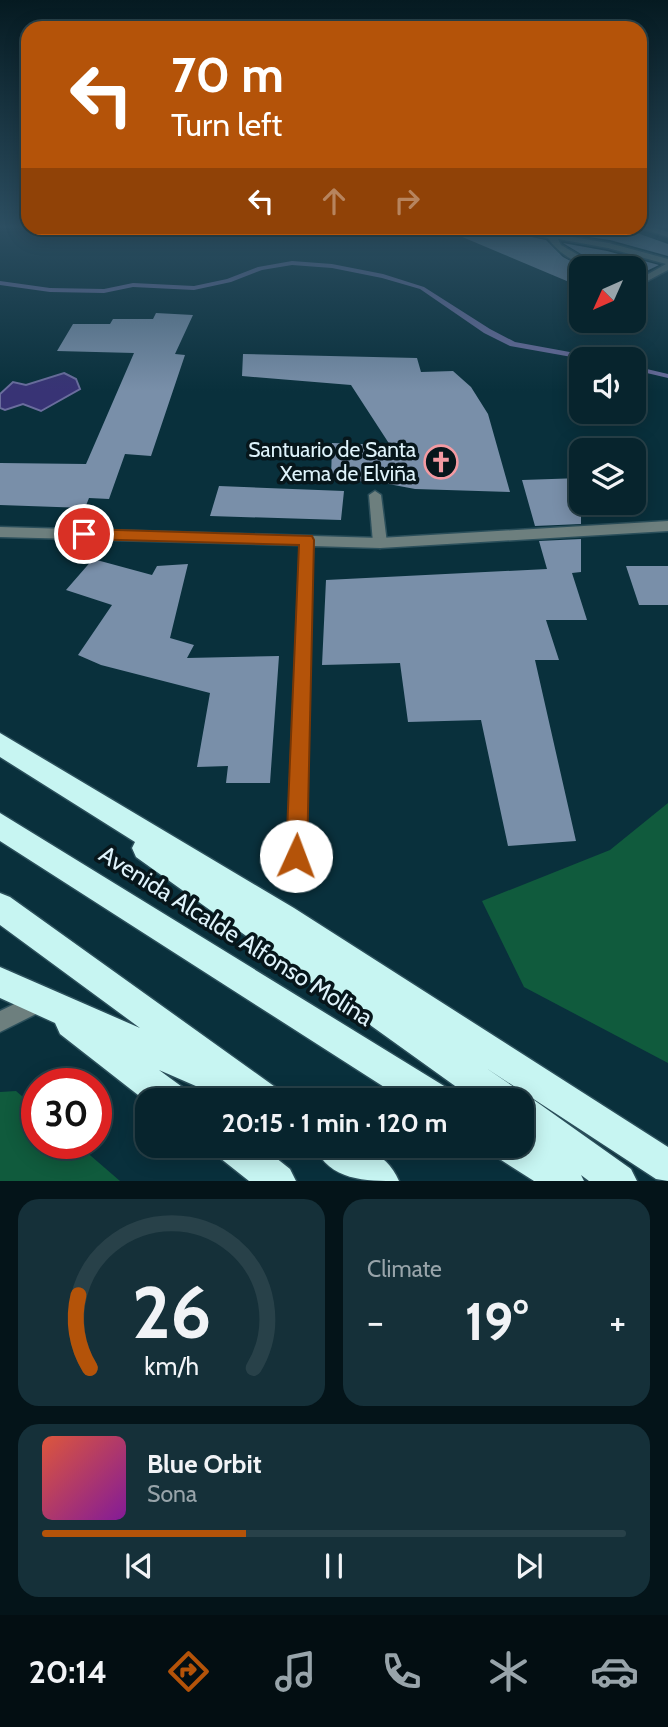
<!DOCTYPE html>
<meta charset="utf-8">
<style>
:root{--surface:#07242d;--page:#153039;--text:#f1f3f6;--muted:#98a4aa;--line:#284149;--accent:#b45309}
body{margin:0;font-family:Cabin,sans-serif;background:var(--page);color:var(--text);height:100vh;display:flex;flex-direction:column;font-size:26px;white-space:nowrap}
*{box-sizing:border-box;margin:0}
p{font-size:23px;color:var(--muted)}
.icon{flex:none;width:38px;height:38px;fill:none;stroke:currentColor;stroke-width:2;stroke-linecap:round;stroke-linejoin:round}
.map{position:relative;height:1181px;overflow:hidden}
.side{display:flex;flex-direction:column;gap:18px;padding:18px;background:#041419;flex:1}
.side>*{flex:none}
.top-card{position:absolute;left:21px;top:21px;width:626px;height:214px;border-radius:21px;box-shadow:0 4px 18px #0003,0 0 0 2px var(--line);background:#b45309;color:#fff;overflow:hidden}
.needle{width:46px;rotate:225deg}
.buttons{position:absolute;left:569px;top:256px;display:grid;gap:14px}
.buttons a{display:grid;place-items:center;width:77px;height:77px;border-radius:14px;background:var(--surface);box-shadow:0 4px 18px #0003,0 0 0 2px var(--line);font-size:35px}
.speed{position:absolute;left:21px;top:1068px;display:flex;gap:14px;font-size:35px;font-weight:700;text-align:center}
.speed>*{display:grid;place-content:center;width:91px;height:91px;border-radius:50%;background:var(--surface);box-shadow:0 4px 18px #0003,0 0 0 2px var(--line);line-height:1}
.speed .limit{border:10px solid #d22;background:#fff;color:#111}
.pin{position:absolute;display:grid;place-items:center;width:60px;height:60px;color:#fff;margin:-30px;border:4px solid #fff;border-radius:50%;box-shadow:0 2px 7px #0007}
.me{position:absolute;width:77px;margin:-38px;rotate:2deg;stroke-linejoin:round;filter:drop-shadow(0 0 5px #0008)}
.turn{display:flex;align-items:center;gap:24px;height:147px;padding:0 35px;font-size:32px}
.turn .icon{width:91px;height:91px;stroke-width:2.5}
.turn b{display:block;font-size:49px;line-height:60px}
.lanes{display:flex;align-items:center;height:66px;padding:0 35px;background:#0003;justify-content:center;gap:35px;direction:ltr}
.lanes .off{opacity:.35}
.big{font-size:52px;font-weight:700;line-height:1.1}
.side .card{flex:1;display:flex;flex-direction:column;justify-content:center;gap:10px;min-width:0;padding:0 24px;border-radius:21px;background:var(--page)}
.side .dial{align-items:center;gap:0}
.dial svg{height:182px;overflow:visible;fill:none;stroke:var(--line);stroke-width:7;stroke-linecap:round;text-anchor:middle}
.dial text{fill:var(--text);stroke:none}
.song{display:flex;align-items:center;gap:21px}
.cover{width:84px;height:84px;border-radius:10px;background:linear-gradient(135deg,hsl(10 70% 55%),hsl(290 70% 35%))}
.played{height:7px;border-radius:4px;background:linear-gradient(90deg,var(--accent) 35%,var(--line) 35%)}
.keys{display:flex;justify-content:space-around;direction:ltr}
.heat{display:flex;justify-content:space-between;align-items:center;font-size:38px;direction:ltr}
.side .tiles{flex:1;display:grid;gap:18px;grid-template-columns:1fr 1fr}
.card:last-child{grid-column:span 2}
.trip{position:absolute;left:135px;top:1088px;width:399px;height:70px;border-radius:21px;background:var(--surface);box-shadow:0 4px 18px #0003,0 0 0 2px var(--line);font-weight:700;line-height:70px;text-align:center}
.dock{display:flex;height:112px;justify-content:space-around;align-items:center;background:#030e12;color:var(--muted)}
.dock .icon{width:49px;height:49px}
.dock .selected{color:var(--accent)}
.dock b{font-size:32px;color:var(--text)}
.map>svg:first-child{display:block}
.green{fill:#105b3d}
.water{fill:#383375;stroke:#6a6d9d;stroke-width:2}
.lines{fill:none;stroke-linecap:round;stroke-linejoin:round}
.stream{fill:#6a6d9d;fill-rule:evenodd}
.building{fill:#798fa9}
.lane-casing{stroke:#2b4f5b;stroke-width:3}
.street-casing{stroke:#2b4f5b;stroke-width:3}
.highway-casing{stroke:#2b4f5b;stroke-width:3}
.lane{fill:#6d7f7e;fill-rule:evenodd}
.street{fill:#6d7f7e;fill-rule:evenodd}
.highway{fill:#c7f5f2;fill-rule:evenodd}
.route{fill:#b45309;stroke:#753606;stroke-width:2}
.labels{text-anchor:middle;stroke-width:7;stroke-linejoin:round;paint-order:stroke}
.poi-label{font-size:21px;fill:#dff3fb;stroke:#07161b;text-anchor:end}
.near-street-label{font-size:24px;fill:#dff3fb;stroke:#07161b}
</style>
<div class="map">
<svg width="668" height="1181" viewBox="0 0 668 1181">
<rect width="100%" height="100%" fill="#09303c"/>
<path class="green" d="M668 803V1063L524 987 482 901 610 850Z
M16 1091 37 1109V1143H76L120 1181H0V1092Z"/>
<path class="water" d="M64 373 76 379 80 389 41 411 23 404 5 410 0 408V394L13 382 26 385Z"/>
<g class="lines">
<path class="stream" d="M292 261 332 264 383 274 424 287 490 329 515 342 597 357 601 359H583L510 346 484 333 420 289 382 278 332 268 292 265 262 270 231 282 194 290 133 287 104 293 50 292 0 285V281L50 288 104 289 133 283 194 286 227 279 258 267Z
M634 366 668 374V378L634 370Z"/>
</g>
<path class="building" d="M441 228H500L502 231 546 240 563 257 584 268H581V287Z
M533 228H623L668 244V256L610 240 555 232 551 228Z
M563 243 607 251 659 265 636 276 634 268H604Z
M156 313 193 315 175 354 185 355 151 456 125 454 109 499 89 498 85 508 0 505V463L86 464 134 353 57 351 73 324H110L113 319H153Z
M243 354 417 358 421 372 453 371 471 387 488 414 510 492 415 489 378 482 331 480 332 443 390 445 351 385 242 376Z
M581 478V524L535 526 522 480Z
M219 486 344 491 341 520 210 516Z
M581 539V572L572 573 587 620H546L559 660H535L576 841 508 846 481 720 408 722 400 663 322 665 326 580 547 569 539 541Z
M93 559 152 575 157 566 188 564 170 638 194 645 187 658 279 656 270 783H226L228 766 197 767 210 693 101 665 78 655 112 605 66 590Z
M626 566H668V605H639Z"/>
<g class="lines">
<defs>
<path id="lane" d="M375 491 381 495 387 543 380 548 373 543 369 495Z"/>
<path id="street" d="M640 226H649L668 232V237L640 228Z
M503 228H518L545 232 549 230 554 234 609 243 668 259V270L634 288V282L666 264 608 248 558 239 561 245 601 268C582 268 558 254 548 238Z
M668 521V531L380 548 313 546 305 856 302 862 296 865 290 862 287 856 300 545 0 537V527L380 538Z
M39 992 46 995 49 1002 46 1009 0 1032V1011Z"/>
<path id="highway" d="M0 733 294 908 668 1147V1181L656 1179 486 1068 517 1089 520 1096 534 1100 631 1169 637 1181H589L581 1175 584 1181H534L498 1158 493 1146H522V1134L533 1141 522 1132V1101H476L136 857 132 848 135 842 0 757Z
M0 813 449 1089 454 1101H406L0 841Z
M0 893 10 897 278 1089 283 1101H238L234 1098 228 1100 159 1070 185 1089 190 1101 147 1102 60 1034 55 1023 0 998V967L140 1028 0 925Z
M215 1146H261L290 1169 296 1181H249L220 1158Z
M314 1146C348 1146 383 1143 399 1181 365 1181 330 1181 314 1146Z"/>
</defs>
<use href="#lane" class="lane-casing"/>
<use href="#street" class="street-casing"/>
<use href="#highway" class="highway-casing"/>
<use href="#lane" class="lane"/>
<use href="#street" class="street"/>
<use href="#highway" class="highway"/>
</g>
<linearGradient id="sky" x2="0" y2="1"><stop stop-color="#051a21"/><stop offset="0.58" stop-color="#2c4e61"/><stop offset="1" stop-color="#2c4e61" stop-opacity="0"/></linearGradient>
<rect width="668" height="391" fill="url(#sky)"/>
<path class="route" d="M84 529 312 536 314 540 307 856 303 863 296 866 289 863 286 856 299 545 84 539 76 534Z"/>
<defs>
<symbol id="church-ring" viewBox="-11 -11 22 22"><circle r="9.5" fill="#07161b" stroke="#f49aa2" stroke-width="1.5"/><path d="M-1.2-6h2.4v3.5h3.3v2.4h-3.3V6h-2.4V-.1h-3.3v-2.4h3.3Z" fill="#f49aa2"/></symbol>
</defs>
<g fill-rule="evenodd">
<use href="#church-ring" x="422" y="443" width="38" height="38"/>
</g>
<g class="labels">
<g class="poi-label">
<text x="416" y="457">Santuario de Santa<tspan x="416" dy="24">Xema de Elviña</tspan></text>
</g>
<g class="near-street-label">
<text transform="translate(236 936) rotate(32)" y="8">Avenida Alcalde Alfonso Molina</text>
</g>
</g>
</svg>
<div class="buttons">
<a><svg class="needle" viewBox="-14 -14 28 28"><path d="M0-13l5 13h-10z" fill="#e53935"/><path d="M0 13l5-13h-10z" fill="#98a4aa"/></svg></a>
<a><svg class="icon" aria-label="sound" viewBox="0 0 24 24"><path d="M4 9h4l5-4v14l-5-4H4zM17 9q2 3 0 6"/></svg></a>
<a><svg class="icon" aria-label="layers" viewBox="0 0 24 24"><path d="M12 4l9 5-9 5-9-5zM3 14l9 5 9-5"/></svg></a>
</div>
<div class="speed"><div class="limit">30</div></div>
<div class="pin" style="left:84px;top:534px;background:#d93025"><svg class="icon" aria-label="arrive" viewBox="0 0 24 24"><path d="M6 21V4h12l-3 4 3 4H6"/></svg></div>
<svg class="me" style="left:296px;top:856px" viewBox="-20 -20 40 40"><circle r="19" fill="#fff"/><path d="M0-13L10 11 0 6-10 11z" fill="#b45309"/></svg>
<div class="trip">20:15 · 1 min · 120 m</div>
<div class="top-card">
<div class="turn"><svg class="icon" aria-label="left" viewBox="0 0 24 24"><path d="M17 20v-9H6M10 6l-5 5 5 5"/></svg><div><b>70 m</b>Turn left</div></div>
<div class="lanes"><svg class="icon" aria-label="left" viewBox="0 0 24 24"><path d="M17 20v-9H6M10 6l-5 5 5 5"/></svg><svg class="icon off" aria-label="ahead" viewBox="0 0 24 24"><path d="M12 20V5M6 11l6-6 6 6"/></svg><svg class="icon off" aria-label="right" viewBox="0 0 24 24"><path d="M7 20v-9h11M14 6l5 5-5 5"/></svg></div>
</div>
</div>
<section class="side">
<div class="tiles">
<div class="card dial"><svg viewBox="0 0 100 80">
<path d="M14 69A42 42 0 1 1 86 69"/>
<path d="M14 69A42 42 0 0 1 9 37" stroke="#b45309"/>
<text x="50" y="56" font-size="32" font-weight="700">26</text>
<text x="50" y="72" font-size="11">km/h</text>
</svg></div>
<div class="card"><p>Climate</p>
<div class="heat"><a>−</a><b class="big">19°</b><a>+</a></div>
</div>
<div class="card">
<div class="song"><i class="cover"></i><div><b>Blue Orbit</b><p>Sona</p></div></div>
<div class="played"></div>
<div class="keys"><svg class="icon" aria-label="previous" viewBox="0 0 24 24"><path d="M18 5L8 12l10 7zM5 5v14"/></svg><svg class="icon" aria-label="pause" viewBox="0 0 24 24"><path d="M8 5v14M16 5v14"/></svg><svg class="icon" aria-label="next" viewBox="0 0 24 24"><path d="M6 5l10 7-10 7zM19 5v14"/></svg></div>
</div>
</div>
</section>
<nav class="dock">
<b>20:14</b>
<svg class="icon selected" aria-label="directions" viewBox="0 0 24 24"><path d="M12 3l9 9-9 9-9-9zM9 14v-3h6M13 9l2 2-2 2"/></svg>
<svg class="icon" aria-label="music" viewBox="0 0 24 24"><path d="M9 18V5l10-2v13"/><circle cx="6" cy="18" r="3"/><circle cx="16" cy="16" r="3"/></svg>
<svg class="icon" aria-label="phone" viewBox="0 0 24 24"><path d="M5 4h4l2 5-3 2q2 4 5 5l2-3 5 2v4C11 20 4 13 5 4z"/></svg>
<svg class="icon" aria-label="climate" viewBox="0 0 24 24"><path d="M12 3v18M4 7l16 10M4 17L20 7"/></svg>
<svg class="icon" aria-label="car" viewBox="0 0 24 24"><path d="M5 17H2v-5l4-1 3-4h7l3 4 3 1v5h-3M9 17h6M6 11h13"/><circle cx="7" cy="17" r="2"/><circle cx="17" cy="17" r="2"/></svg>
</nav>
